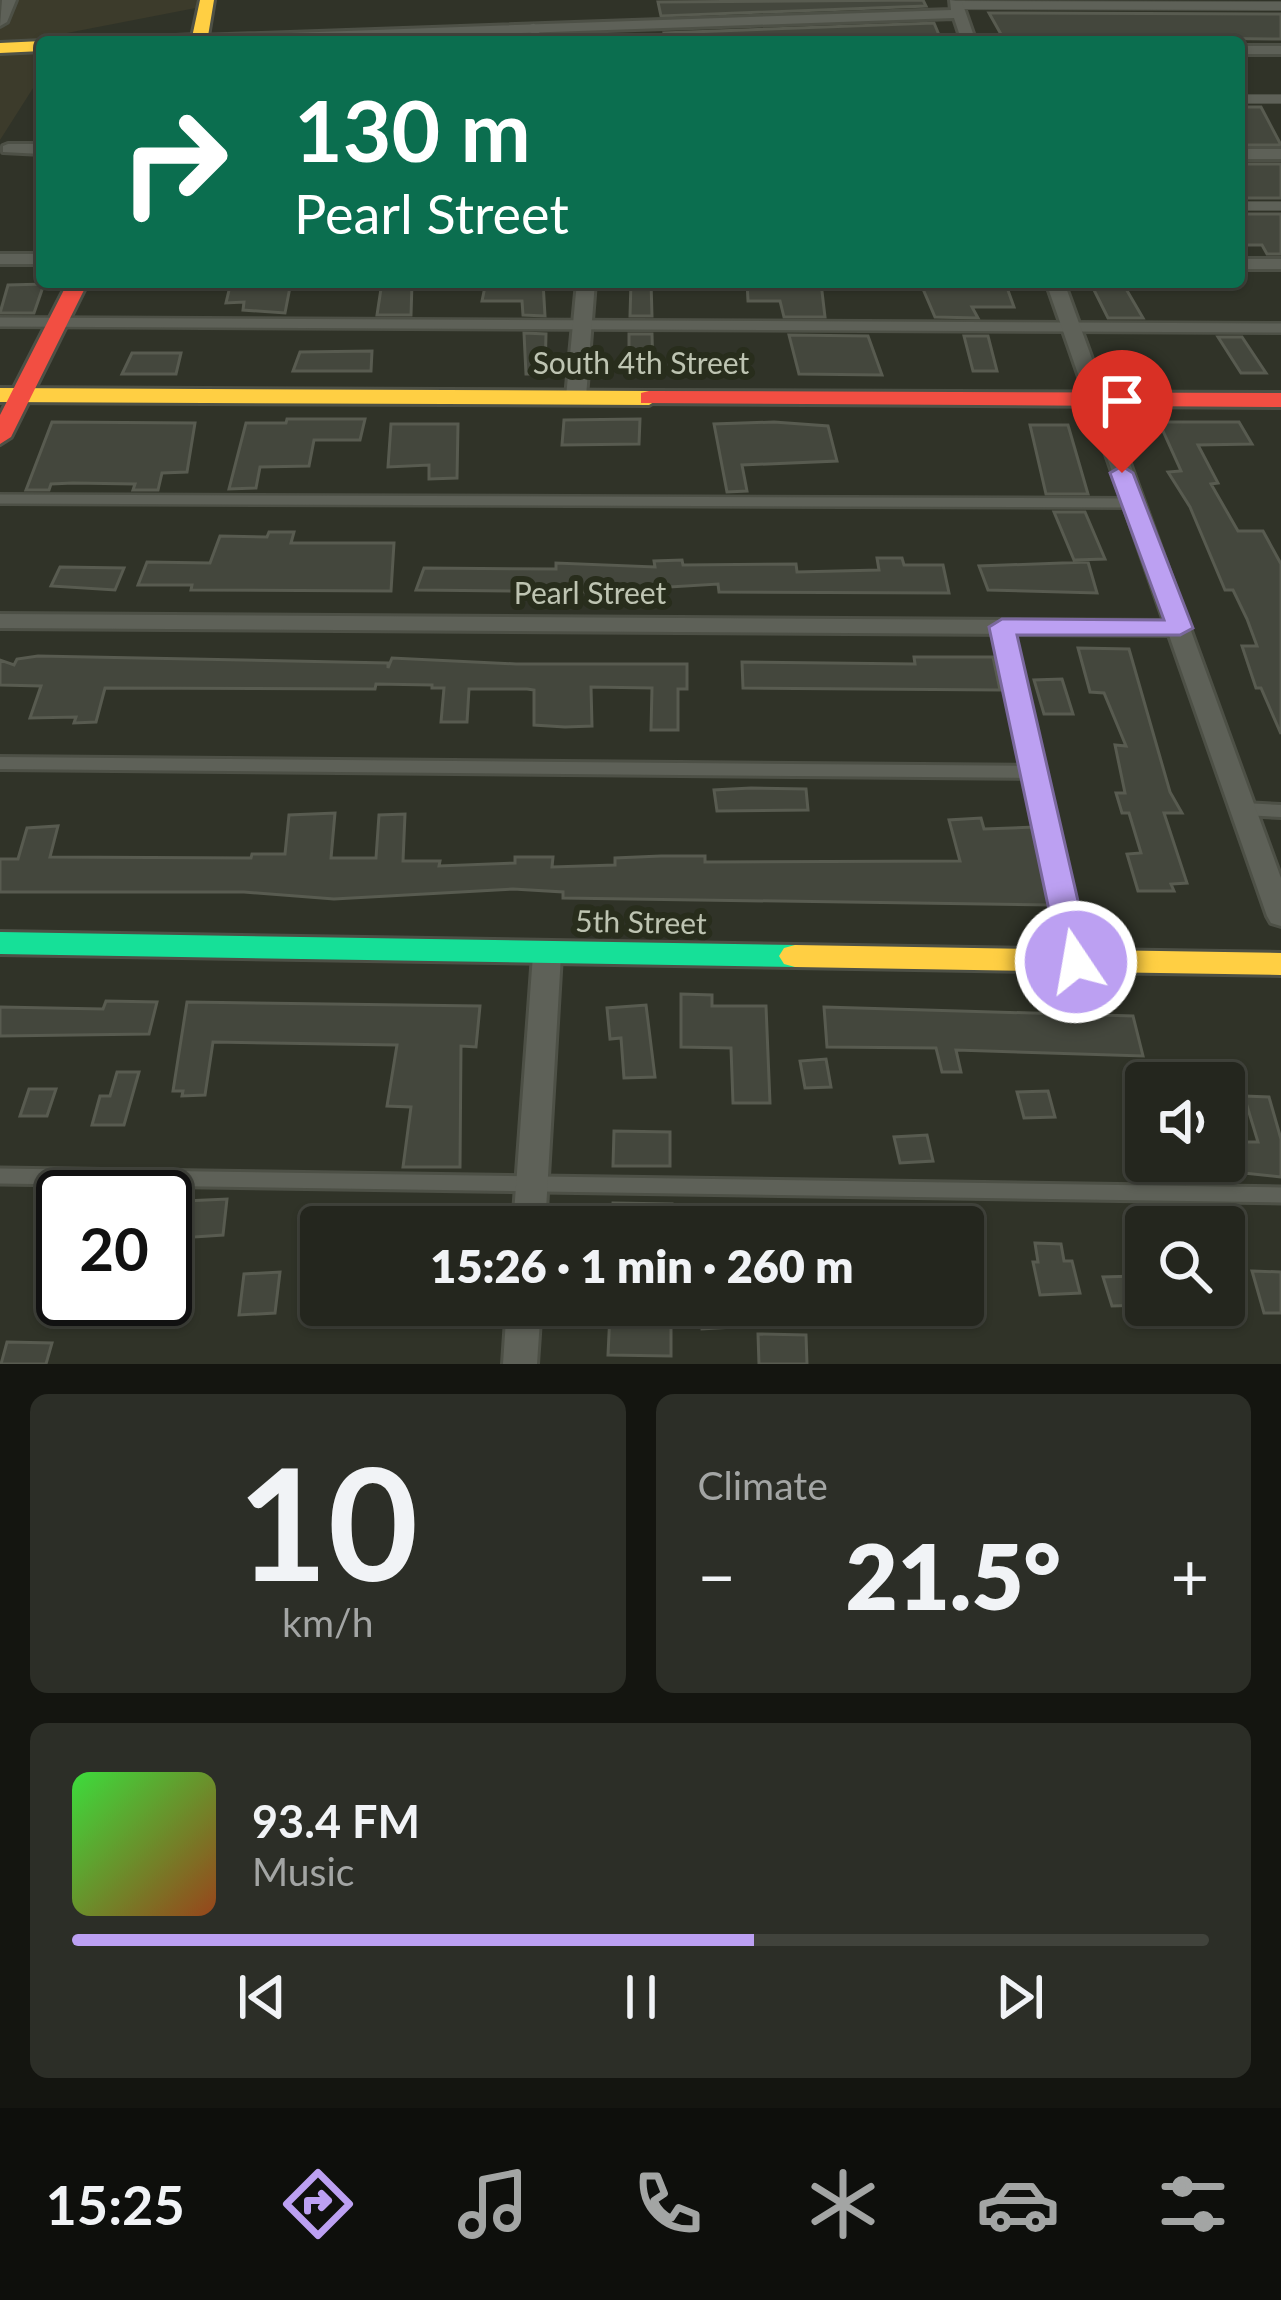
<!DOCTYPE html>
<meta charset="utf-8">
<style>
:root{--surface:#24261e;--page:#2c2e27;--text:#f1f3f6;--muted:#a3a5a4;--line:#41433c;--accent:#bca0f2}
body{margin:0;font-family:Lato,sans-serif;background:var(--page);color:var(--text);height:100vh;display:flex;flex-direction:column;font-size:45px;white-space:nowrap}
*{box-sizing:border-box;margin:0}
p{font-size:39px;color:var(--muted)}
.icon{flex:none;width:66px;height:66px;fill:none;stroke:currentColor;stroke-width:2;stroke-linecap:round;stroke-linejoin:round}
.map{position:relative;height:1364px;overflow:hidden}
.panel{display:flex;flex-direction:column;gap:30px;padding:30px;background:#141510;flex:1}
.panel>*{flex:none}
.top-card{position:absolute;left:36px;top:36px;width:1209px;height:252px;border-radius:12px;box-shadow:0 3px 9px #0004,0 0 0 3px var(--line);background:#0b6e4f;color:#fff;overflow:hidden}
.fabs{position:absolute;left:1125px;top:1062px;display:grid;gap:24px}
.fabs a{display:grid;place-items:center;width:120px;height:120px;border-radius:12px;background:var(--surface);box-shadow:0 3px 9px #0004,0 0 0 3px var(--line);font-size:60px}
.speed{position:absolute;left:36px;top:1170px;display:flex;gap:24px;font-size:60px;font-weight:700;text-align:center}
.speed>*{display:grid;place-content:center;width:156px;height:156px;border-radius:50%;background:var(--surface);box-shadow:0 3px 9px #0004,0 0 0 3px var(--line);line-height:1}
.speed .limit{border:6px solid #111;border-radius:18px;background:#fff;color:#111}
.pin{position:absolute;display:grid;place-items:center;width:102px;height:102px;color:#fff;margin:-123px -51px;border-radius:50% 50% 50% 0;rotate:-45deg;box-shadow:0 0 12px #0007}
.pin .icon{rotate:45deg}
.me{position:absolute;width:132px;margin:-66px;rotate:348deg;stroke-linejoin:round;filter:drop-shadow(0 0 9px #0008)}
.turn{display:flex;align-items:center;gap:42px;height:252px;padding:0 60px;font-size:54px}
.turn .icon{width:156px;height:156px;stroke-width:2.5}
.turn b{display:block;font-size:84px;line-height:102px}
.big{font-size:90px;font-weight:800;line-height:1.1}
.panel .tile{flex:1;display:flex;flex-direction:column;justify-content:center;gap:18px;min-width:0;padding:0 42px;border-radius:18px;background:var(--page)}
.panel .dial{align-items:center;gap:0}
.dial b{font-size:156px;line-height:1}
.song{display:flex;align-items:center;gap:36px}
.cover{width:144px;height:144px;border-radius:18px;background:linear-gradient(135deg,hsl(120 70% 55%),hsl(20 70% 35%))}
.played{height:12px;border-radius:6px;background:linear-gradient(90deg,var(--accent) 60%,var(--line) 60%)}
.keys{display:flex;justify-content:space-around;direction:ltr}
.heat{display:flex;justify-content:space-between;align-items:center;font-size:66px;direction:ltr}
.panel .tiles{flex:1;display:grid;gap:30px;grid-template-columns:1fr 1fr}
.tile:last-child{grid-column:span 2}
.trip{position:absolute;left:300px;top:1206px;width:684px;height:120px;border-radius:12px;background:var(--surface);box-shadow:0 3px 9px #0004,0 0 0 3px var(--line);font-weight:800;line-height:120px;text-align:center}
.dock{display:flex;height:192px;justify-content:space-around;align-items:center;background:#0e0f0c;color:var(--muted)}
.dock .icon{width:84px;height:84px}
.dock .active{color:var(--accent)}
.dock b{font-size:54px;color:var(--text)}
.map>svg:first-child{display:block}
.green{fill:#3c3b2b}
.building{fill:#44473d;stroke:#585b50;stroke-width:3}
.lines{fill:none;stroke-linecap:round;stroke-linejoin:round}
.lane-far3-casing{stroke:#4d5046;stroke-width:10}
.lane-far2-casing{stroke:#4d5046;stroke-width:14}
.lane-far1-casing{stroke:#4d5046;stroke-width:18}
.lane-casing{stroke:#4d5046;stroke-width:21}
.street-casing{stroke:#4d5046;stroke-width:6}
.fast-casing{stroke:#4d5046;stroke-width:6}
.slow-casing{stroke:#4d5046;stroke-width:6}
.jam-casing{stroke:#4d5046;stroke-width:6}
.lane-far3{stroke:#5e6158;stroke-width:8}
.lane-far2{stroke:#5e6158;stroke-width:9}
.lane-far1{stroke:#5e6158;stroke-width:12}
.lane{stroke:#5e6158;stroke-width:15}
.street{fill:#5e6158;fill-rule:evenodd}
.fast{fill:#16e098;fill-rule:evenodd}
.slow{fill:#ffcf43;fill-rule:evenodd}
.jam{fill:#f24e42;fill-rule:evenodd}
.route{fill:#bca0f2;stroke:#7a689d;stroke-width:3}
.labels{text-anchor:middle;stroke-width:12;stroke-linejoin:round;paint-order:stroke}
.street-label{font-size:30px;fill:#bec4b2;stroke:#282d1c}
</style>
<div class="map">
<svg width="1281" height="1364" viewBox="0 0 1281 1364">
<rect width="100%" height="100%" fill="#303328"/>
<path class="green" d="M10 0H207L206 6 0 46V23Z
M42 53V74L0 140V55Z"/>
<path class="building" d="M923 0 926 6 661 16 658 2Z
M989 13 1281 14V39L1002 36Z
M934 23 942 42 909 38 666 42 664 33Z
M1239 107H1261L1281 145H1239Z
M1239 164H1281V198H1239Z
M1239 214H1281V254H1267L1262 245H1239Z
M231 282H291L285 313 243 310 244 302 226 303Z
M382 282 412 283 411 315H377Z
M486 282H543L545 316 523 315 522 301H482Z
M631 282H651L652 316H630Z
M747 282 821 283 825 317H784L780 301H748Z
M920 282H1005L1014 307H972L978 318 935 317Z
M1090 282H1122L1143 318H1108Z
M44 284 34 313H0L8 285Z
M524 333 546 334 545 374H526Z
M629 334H652L653 373H629Z
M789 335 868 336 882 375 799 374Z
M964 336H988L997 371H973Z
M1218 337H1242L1266 373H1241Z
M372 351 371 371H293L300 352Z
M132 353H181L176 374H122Z
M287 419H365L360 440H314L309 466 260 467 256 488 229 489 246 423H286Z
M640 419 639 444 562 445 564 420Z
M52 422 195 423 187 472 162 473 158 490H133L135 484 73 483 51 484 49 490H26Z
M774 422 828 426 837 461 742 465 747 491 727 492 714 424Z
M1159 422H1239L1252 444 1198 445 1218 483 1211 484 1238 531H1263L1281 564V734L1261 688H1256L1242 646H1257L1247 619 1233 590H1225L1190 507 1168 472 1181 471Z
M391 424H458L457 478 429 479V465L388 467Z
M1030 425H1068L1088 494H1046Z
M1054 512H1085L1105 559 1074 560Z
M269 532H294L291 543H394L391 591 191 590 192 585H138L147 562 210 563 220 536 267 537Z
M877 558H902L904 565H943L949 593 719 592 718 584 587 592 416 590 424 568 556 569V563L655 567 654 561 682 560 683 565 796 564 797 572 879 570Z
M1088 562 1097 593 988 590 979 566Z
M60 567 124 568 115 590 51 586Z
M1078 648 1129 649 1170 792 1182 813H1164L1187 883 1171 884 1174 891H1138L1127 854 1141 853 1129 813H1122L1116 793H1125L1115 745 1126 746 1104 693 1090 692Z
M38 656 388 663V668L392 658 516 664H687V689H678V730H651L652 688 591 687 592 726 565 727 534 725V690L527 689H469L467 722H441L444 688H432V685L376 684 375 689 105 688 96 722 74 723 76 717 30 718 41 686 0 685V660L14 665 17 659Z
M914 657H993L1000 690 743 688 742 662 915 664Z
M1062 679 1073 714H1044L1034 680Z
M751 788 806 789 808 810 717 811 714 790Z
M335 813 331 858H376L379 815 405 814 403 861H440L439 866 515 863V857H553L552 867 615 865V858L661 856H705V862L960 861 949 820 981 818 984 829 1035 827 1050 905 563 898V892L513 889 334 899 244 892H0V859H18L27 828 58 826 50 857 251 858 252 854H285L289 815Z
M681 994 712 995V1006H766L770 1103H733L731 1048 681 1047Z
M106 1001 157 1002 149 1034 0 1036V1007L103 1009Z
M187 1002 480 1006 476 1047 461 1046 460 1167H403L411 1107 387 1106 397 1045 213 1042 205 1095 182 1096 183 1091H173Z
M646 1005 655 1077 624 1078 621 1038 610 1039 607 1008Z
M824 1007 1133 1016 1143 1056 956 1050 961 1072H942L936 1048 827 1047Z
M826 1059 831 1087 805 1088 800 1061Z
M117 1072H139L124 1125H92L100 1096H110Z
M29 1089H56L47 1116H20Z
M1048 1091 1055 1117 1024 1118 1017 1092Z
M1244 1096 1269 1097 1281 1139V1177L1224 1171V1142H1258Z
M614 1131 670 1132V1166H613Z
M927 1135 933 1161 900 1163 894 1137Z
M227 1199 223 1235 180 1238 185 1201Z
M613 1203 672 1204V1227H612Z
M1035 1243 1061 1244 1064 1261H1072L1080 1293 1040 1295 1033 1262H1038Z
M1252 1271 1281 1272V1313H1264Z
M280 1272 275 1313 239 1315 244 1274Z
M1136 1276 1144 1305 1112 1306 1103 1277Z
M731 1306 733 1327 702 1329 700 1307Z
M610 1313 671 1314V1356L608 1355Z
M758 1334 806 1335 807 1364H759Z
M7 1342 52 1343 46 1364H1Z"/>
<g class="lines">
<defs>
<path id="lane-far3" d="M956 5 1281 6
M533 28 539 42
M1239 99H1281
M1239 206H1281"/>
<path id="lane-far2" d="M0 322 1281 328
M0 499 1132 503"/>
<path id="lane-far1" d="M1002 627 1060 892
M0 763 1034 772
M1244 809 1281 811"/>
<path id="lane" d="M1059 889 1075 960
M0 1176 1281 1195"/>
<path id="street" d="M2 0H16L7 22 0 26Z
M950 0 962 2 976 42H962L954 18 262 42 193 40 200 36 951 10Z
M1239 46H1281V54H1239Z
M8 144H42V154L3 152V146Z
M1239 149H1281V159H1239Z
M0 254H42V264H0Z
M1239 259H1281V269H1239Z
M577 282H595L586 397 576 403 566 397Z
M1046 282H1064L1281 878V926L1271 923 1267 916 1169 635 0 628V614L1164 621Z
M547 945 557 948 561 955 545 1227H513L533 955 537 948Z
M507 1305H541L537 1364H503Z"/>
<path id="fast" d="M200 35 206 42H143L151 37Z
M0 932 795 945 806 948 811 956 806 964 795 967 0 954Z"/>
<path id="slow" d="M200 0H214L207 42H191Z
M42 41V51L0 53V43Z
M0 388 649 391 660 398 649 405 0 402Z
M795 945 1281 953V975L795 967 784 964 779 956 784 948Z"/>
<path id="jam" d="M68 282H88L11 437 0 444V415Z
M649 391 1281 393V407L641 403V393Z"/>
</defs>
<use href="#lane-far3" class="lane-far3-casing"/>
<use href="#lane-far2" class="lane-far2-casing"/>
<use href="#lane-far1" class="lane-far1-casing"/>
<use href="#lane" class="lane-casing"/>
<use href="#street" class="street-casing"/>
<use href="#fast" class="fast-casing"/>
<use href="#slow" class="slow-casing"/>
<use href="#jam" class="jam-casing"/>
<use href="#lane-far3" class="lane-far3"/>
<use href="#lane-far2" class="lane-far2"/>
<use href="#lane-far1" class="lane-far1"/>
<use href="#lane" class="lane"/>
<use href="#street" class="street"/>
<use href="#fast" class="fast"/>
<use href="#slow" class="slow"/>
<use href="#jam" class="jam"/>
</g>
<path class="route" d="M1122 466 1133 473 1193 628 1180 635H1017L1092 962 1087 970H1064L1060 962 989 627 1002 619 1164 620 1110 473Z"/>
<g class="labels">
<g class="street-label">
<text x="641" y="374">South 4th Street</text>
<text x="590" y="604">Pearl Street</text>
<text transform="translate(641 923) rotate(1)" y="10">5th Street</text>
</g>
</g>
</svg>
<div class="fabs">
<a><svg class="icon" aria-label="sound" viewBox="0 0 24 24"><path d="M4 9h4l5-4v14l-5-4H4zM17 9q2 3 0 6"/></svg></a>
<a><svg class="icon" aria-label="search" viewBox="0 0 24 24"><circle cx="10" cy="10" r="6"/><path d="M15 15l6 6"/></svg></a>
</div>
<div class="speed"><div class="limit">20</div></div>
<div class="pin" style="left:1122px;top:473px;background:#d93025"><svg class="icon" aria-label="arrive" viewBox="0 0 24 24"><path d="M6 21V4h12l-3 4 3 4H6"/></svg></div>
<svg class="me" style="left:1076px;top:962px" viewBox="-20 -20 40 40"><circle r="17" fill="#bca0f2" stroke="#fff" stroke-width="3"/><path d="M0-11L8 9 0 5-8 9z" fill="#fff"/></svg>
<div class="trip">15:26 · 1 min · 260 m</div>
<div class="top-card">
<div class="turn"><svg class="icon" aria-label="right" viewBox="0 0 24 24"><path d="M7 20v-9h11M14 6l5 5-5 5"/></svg><div><b>130 m</b>Pearl Street</div></div>
</div>
</div>
<section class="panel">
<div class="tiles">
<div class="tile dial"><b>10</b><p>km/h</p></div>
<div class="tile"><p>Climate</p>
<div class="heat"><a>−</a><b class="big">21.5°</b><a>+</a></div>
</div>
<div class="tile">
<div class="song"><i class="cover"></i><div><b>93.4 FM</b><p>Music</p></div></div>
<div class="played"></div>
<div class="keys"><svg class="icon" aria-label="previous" viewBox="0 0 24 24"><path d="M18 5L8 12l10 7zM5 5v14"/></svg><svg class="icon" aria-label="pause" viewBox="0 0 24 24"><path d="M8 5v14M16 5v14"/></svg><svg class="icon" aria-label="next" viewBox="0 0 24 24"><path d="M6 5l10 7-10 7zM19 5v14"/></svg></div>
</div>
</div>
</section>
<nav class="dock">
<b>15:25</b>
<svg class="icon active" aria-label="directions" viewBox="0 0 24 24"><path d="M12 3l9 9-9 9-9-9zM9 14v-3h6M13 9l2 2-2 2"/></svg>
<svg class="icon" aria-label="music" viewBox="0 0 24 24"><path d="M9 18V5l10-2v13"/><circle cx="6" cy="18" r="3"/><circle cx="16" cy="16" r="3"/></svg>
<svg class="icon" aria-label="phone" viewBox="0 0 24 24"><path d="M5 4h4l2 5-3 2q2 4 5 5l2-3 5 2v4C11 20 4 13 5 4z"/></svg>
<svg class="icon" aria-label="climate" viewBox="0 0 24 24"><path d="M12 3v18M4 7l16 10M4 17L20 7"/></svg>
<svg class="icon" aria-label="car" viewBox="0 0 24 24"><path d="M5 17H2v-5l4-1 3-4h7l3 4 3 1v5h-3M9 17h6M6 11h13"/><circle cx="7" cy="17" r="2"/><circle cx="17" cy="17" r="2"/></svg>
<svg class="icon" aria-label="filters" viewBox="0 0 24 24"><path d="M4 7h16M4 17h16"/><circle cx="9" cy="7" r="2"/><circle cx="15" cy="17" r="2"/></svg>
</nav>
